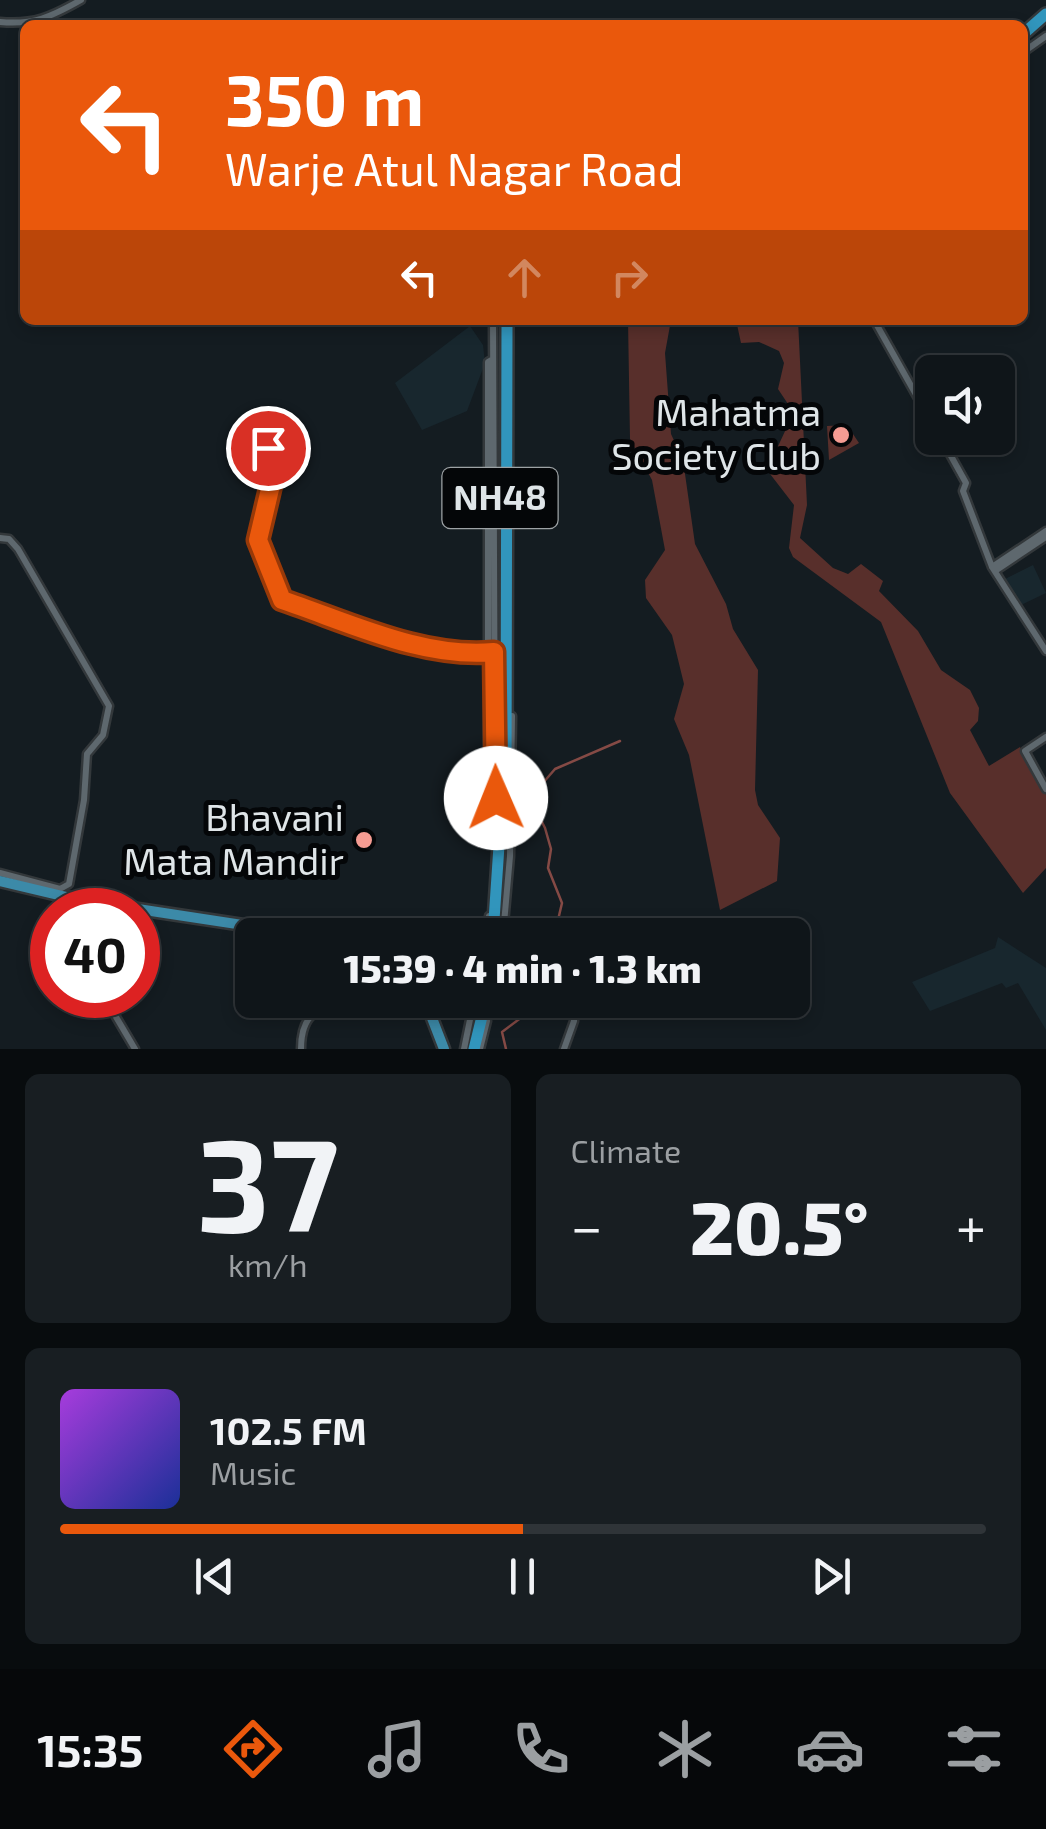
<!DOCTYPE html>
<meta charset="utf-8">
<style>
:root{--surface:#0f1519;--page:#181e22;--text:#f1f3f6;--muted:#9b9fa2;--line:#2f3438;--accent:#ea580c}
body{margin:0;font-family:"Exo 2",sans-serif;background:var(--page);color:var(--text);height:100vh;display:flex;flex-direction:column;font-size:38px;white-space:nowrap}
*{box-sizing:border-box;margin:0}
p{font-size:32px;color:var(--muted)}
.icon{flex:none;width:55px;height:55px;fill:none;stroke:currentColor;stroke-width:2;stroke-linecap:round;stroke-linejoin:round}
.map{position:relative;height:1049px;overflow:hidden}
.sheet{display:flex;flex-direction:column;gap:25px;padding:25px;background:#080c0e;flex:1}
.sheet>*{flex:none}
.top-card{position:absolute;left:20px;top:20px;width:1008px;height:305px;border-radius:15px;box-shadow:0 5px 15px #0003,0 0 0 2px var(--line);background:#ea580c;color:#fff;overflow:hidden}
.tools{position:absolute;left:915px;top:355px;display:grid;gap:20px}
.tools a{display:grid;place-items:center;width:100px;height:100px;border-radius:15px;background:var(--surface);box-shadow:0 5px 15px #0003,0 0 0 2px var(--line);font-size:50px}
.speed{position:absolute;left:30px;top:888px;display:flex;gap:20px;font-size:50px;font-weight:700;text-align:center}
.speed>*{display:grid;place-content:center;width:130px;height:130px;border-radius:50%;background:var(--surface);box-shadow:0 5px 15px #0003,0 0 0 2px var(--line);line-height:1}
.speed .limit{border:15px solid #d22;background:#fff;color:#111}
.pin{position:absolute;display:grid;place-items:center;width:85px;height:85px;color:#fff;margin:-42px;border:5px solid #fff;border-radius:50%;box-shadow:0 2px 10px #0007}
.me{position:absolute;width:110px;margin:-55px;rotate:359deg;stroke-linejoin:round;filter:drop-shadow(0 0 8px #0008)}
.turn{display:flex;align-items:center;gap:35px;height:210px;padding:0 40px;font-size:45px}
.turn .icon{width:130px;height:130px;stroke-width:2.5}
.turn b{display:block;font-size:70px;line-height:85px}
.lanes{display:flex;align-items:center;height:95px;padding:0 40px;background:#0003;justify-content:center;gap:50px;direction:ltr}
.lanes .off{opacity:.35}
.big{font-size:75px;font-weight:800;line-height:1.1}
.sheet .card{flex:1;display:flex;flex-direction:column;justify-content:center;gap:15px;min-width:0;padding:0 35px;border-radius:15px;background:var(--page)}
.sheet .dial{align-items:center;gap:0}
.dial b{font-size:130px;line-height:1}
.song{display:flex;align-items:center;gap:30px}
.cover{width:120px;height:120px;border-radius:15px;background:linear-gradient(135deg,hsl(280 70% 55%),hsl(230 70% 35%))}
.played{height:10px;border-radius:5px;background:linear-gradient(90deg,var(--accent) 50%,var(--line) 50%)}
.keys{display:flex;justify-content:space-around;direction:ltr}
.heat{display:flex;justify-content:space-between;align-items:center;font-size:55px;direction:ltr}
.sheet .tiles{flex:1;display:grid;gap:25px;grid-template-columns:1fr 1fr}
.card:last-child{grid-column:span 2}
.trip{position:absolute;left:235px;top:918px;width:575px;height:100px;border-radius:15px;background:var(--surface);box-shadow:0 5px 15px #0003,0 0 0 2px var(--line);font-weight:800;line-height:100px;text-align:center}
.tabs{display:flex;height:160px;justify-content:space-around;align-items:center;background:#06080a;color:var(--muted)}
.tabs .icon{width:70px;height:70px}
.tabs .current{color:var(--accent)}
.tabs b{font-size:45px;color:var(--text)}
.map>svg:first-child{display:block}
.built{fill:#18272e}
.green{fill:#582f2b}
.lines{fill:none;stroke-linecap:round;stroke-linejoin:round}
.stream{stroke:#854a45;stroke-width:2.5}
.tertiary-casing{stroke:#33383b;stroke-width:11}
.primary-casing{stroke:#33383b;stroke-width:15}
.trunk-casing{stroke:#33383b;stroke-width:16}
.tertiary{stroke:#5e686e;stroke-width:6}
.primary{stroke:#3c8aa8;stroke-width:10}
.trunk{stroke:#3195bc;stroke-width:11}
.trunk-bridge-casing{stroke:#33383b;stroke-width:16;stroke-linecap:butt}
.trunk-bridge{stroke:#3195bc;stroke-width:11}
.route-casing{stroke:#983908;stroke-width:25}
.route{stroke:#ea580c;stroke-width:18}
.poi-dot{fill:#f59c93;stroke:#040608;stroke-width:4}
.labels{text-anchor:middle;stroke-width:10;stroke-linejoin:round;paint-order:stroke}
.shield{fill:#040608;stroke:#9da2a5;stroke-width:2.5}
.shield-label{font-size:35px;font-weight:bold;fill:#dfe5e8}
.poi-label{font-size:38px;fill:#dfe5e8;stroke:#040608;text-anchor:end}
</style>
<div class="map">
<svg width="1046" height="1049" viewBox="0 0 1046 1049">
<rect width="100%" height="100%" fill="#141c21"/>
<path class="built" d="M470 326 483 345 485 363 467 411 422 430 395 383Z
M1033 565 1046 593 1021 605 1005 579Z
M998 937 1046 968V1030L1018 983 1006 988 1002 983 930 1011 912 982 995 948Z"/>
<path class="green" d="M628 320H671L665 353 671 434 683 460 695 544 726 604 733 629 758 670 755 790 758 805 780 838 777 881 720 910 689 755 674 719 684 684 672 635 646 598 645 580 665 550 652 480 630 439Z
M736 320H798L807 505 800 538 833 568 848 574 861 564 883 581 879 591 918 631 941 670 970 690 979 708 978 721 970 730 989 766 1020 747 1046 794V868L1023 893 950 793 881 622 793 557 789 548 794 505 767 470 786 429 790 407 778 389 784 363 779 351 759 342 741 343Z
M847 425 859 443 829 460 827 426Z"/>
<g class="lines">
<path class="stream" d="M546 935 558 920 562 903 548 868 551 849 545 828 530 798 555 769 620 741
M506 1049 502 1032 526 1014 529 1000"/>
<defs>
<path id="tertiary" d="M0 22C34 25 51 17 81 0
M1022 53 1046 36
M493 320 495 789
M874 320 932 423
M493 359 488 362V768L490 800 500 797
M264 433 275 468 258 540 282 599C340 620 426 660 488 653
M941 438 966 483 963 491 992 567 1046 651
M0 538 9 539 18 549 109 706 103 735 87 754 84 800 69 884 60 889 0 873
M992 567 1046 531
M995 571 1046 537
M459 650 491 647
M1046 737 1025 751 1046 789
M495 829 496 802
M506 921 538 935
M486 935 489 916
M503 935 510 856 512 716
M103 995 135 1049
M301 1049C301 993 345 1010 380 1000
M464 1049 474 1000
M480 1049 487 1021
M564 1049 574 1021 575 1000"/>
<path id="primary" d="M0 881 96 904
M92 902 309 935
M425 1000 444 1049"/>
<path id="trunk" d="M1022 35 1046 14
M506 776 507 320
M493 935 501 816
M474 1049 486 1000"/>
</defs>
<use href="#tertiary" class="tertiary-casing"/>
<use href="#primary" class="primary-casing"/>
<use href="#trunk" class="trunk-casing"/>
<use href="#tertiary" class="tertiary"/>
<use href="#primary" class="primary"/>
<use href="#trunk" class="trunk"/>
<defs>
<path id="trunk-bridge" d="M501 816V775"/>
</defs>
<use href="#trunk-bridge" class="trunk-bridge-casing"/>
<use href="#trunk-bridge" class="trunk-bridge"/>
</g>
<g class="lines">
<defs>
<path id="route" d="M268 448 275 468 258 540 282 600C348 622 423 659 494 652L496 798"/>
</defs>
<use href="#route" class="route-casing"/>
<use href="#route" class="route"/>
</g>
<g class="poi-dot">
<circle cx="841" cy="435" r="10"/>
<circle cx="364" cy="840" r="10"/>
</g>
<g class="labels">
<rect class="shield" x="442.5" y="468" width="115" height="60" rx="8"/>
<g class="shield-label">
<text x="500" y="510">NH48</text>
</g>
<g class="poi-label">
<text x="821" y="426">Mahatma<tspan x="821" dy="44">Society Club</tspan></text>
<text x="344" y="831">Bhavani<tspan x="344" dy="44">Mata Mandir</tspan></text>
</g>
</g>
</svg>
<div class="tools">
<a><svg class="icon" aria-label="sound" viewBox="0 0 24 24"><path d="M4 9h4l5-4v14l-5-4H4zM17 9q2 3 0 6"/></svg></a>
</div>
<div class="speed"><div class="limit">40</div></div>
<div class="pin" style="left:268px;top:448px;background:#d93025"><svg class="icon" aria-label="arrive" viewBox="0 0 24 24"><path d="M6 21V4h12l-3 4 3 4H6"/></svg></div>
<svg class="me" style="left:496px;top:798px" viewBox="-20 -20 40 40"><circle r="19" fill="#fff"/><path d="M0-13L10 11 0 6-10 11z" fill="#ea580c"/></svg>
<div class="trip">15:39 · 4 min · 1.3 km</div>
<div class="top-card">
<div class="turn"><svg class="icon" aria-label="left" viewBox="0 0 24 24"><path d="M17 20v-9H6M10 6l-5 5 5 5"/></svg><div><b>350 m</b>Warje Atul Nagar Road</div></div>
<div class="lanes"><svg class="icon" aria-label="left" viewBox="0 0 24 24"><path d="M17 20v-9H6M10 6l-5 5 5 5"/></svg><svg class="icon off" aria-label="ahead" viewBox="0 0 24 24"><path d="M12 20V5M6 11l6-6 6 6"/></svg><svg class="icon off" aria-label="right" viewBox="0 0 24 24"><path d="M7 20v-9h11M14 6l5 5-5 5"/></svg></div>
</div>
</div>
<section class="sheet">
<div class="tiles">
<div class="card dial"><b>37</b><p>km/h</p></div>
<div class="card"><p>Climate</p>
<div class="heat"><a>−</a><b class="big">20.5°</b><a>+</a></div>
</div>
<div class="card">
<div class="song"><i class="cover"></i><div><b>102.5 FM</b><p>Music</p></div></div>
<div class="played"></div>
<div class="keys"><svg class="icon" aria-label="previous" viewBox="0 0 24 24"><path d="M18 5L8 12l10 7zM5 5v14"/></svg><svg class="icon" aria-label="pause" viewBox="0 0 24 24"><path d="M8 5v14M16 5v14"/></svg><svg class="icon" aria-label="next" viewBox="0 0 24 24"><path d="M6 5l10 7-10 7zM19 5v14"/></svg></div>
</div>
</div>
</section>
<nav class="tabs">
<b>15:35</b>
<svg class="icon current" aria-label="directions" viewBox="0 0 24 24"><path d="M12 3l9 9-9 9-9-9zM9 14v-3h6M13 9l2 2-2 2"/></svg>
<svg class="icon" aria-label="music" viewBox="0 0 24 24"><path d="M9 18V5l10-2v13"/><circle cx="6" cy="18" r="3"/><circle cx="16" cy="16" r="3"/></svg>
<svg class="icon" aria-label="phone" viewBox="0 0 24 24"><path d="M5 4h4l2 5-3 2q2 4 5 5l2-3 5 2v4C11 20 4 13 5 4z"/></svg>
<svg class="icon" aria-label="climate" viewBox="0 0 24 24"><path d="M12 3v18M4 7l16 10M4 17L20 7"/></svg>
<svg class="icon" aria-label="car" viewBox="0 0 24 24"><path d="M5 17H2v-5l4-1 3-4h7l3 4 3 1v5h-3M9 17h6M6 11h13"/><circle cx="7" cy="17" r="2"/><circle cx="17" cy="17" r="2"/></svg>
<svg class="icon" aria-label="filters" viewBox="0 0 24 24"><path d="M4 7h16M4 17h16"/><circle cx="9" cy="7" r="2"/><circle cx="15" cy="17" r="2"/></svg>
</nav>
